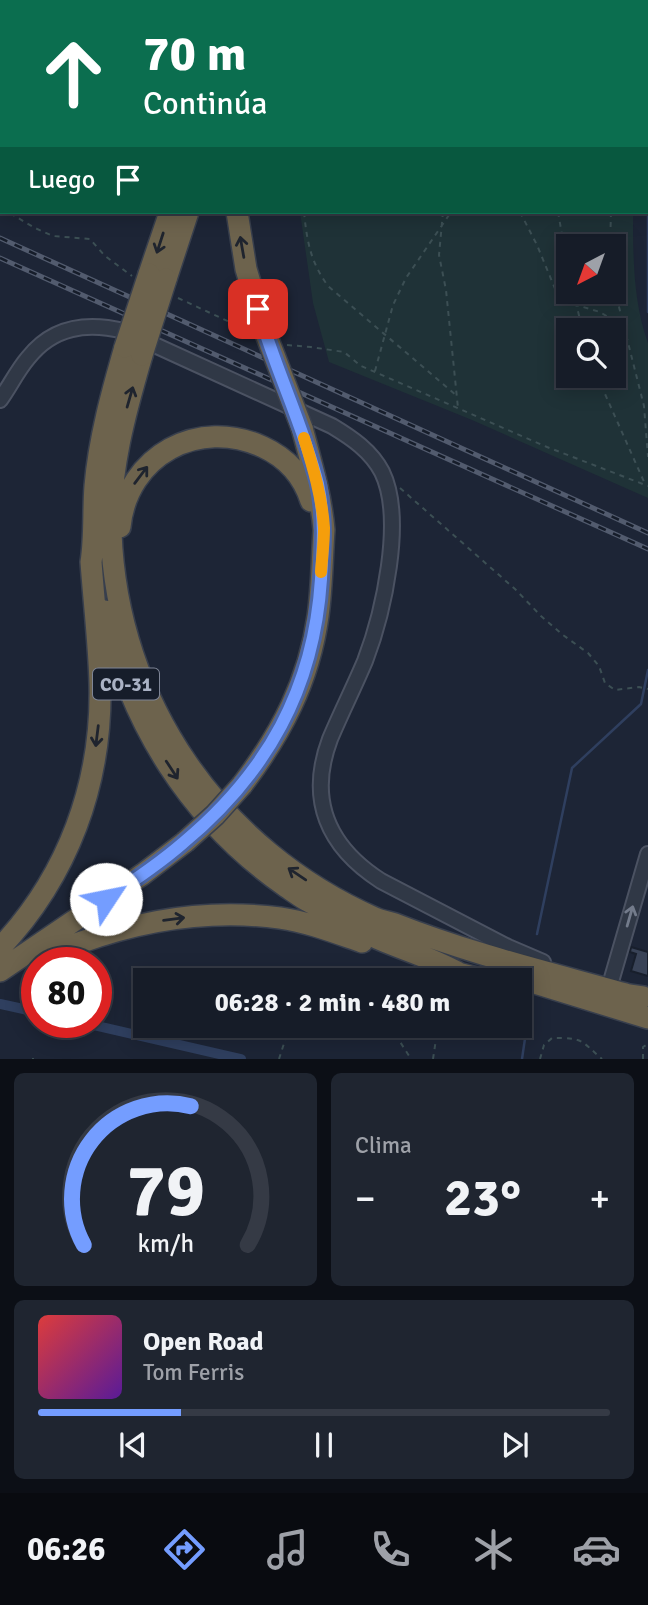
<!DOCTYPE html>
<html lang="es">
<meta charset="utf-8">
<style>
:root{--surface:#161c28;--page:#1f2530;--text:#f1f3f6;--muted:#9ea1a8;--line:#353a45;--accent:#749dff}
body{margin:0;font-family:Signika,sans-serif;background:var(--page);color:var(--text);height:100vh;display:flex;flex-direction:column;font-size:26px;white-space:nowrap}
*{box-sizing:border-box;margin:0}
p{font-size:23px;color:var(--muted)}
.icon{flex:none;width:38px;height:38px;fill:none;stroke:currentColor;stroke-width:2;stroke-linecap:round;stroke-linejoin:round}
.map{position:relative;height:1059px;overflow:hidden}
.panel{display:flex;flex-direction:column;gap:14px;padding:14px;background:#0c0f16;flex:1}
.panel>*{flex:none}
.hud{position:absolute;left:0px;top:0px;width:649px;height:214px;box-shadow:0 4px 18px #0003,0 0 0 2px var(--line);background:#0b6e4f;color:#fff;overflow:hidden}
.needle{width:46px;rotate:221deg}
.buttons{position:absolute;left:556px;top:234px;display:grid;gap:14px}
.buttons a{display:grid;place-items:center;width:70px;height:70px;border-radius:0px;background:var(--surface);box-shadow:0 4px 18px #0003,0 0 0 2px var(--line);font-size:35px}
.speed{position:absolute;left:21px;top:947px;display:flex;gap:14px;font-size:35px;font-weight:700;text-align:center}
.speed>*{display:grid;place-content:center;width:91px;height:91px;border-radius:50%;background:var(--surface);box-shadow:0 4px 18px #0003,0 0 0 2px var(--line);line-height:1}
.speed .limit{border:10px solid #d22;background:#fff;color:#111}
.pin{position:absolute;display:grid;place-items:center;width:60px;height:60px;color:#fff;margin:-30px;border-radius:14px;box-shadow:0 4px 10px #0006}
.me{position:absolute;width:77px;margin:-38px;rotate:56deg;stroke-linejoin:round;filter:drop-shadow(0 0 5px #0008)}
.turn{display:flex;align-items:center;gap:24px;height:147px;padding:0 28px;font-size:32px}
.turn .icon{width:91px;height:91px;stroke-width:2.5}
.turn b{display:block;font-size:49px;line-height:60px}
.then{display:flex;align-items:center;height:66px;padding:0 28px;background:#0003;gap:14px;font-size:26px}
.big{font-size:52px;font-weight:700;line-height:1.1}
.panel .widget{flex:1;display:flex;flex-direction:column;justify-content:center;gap:10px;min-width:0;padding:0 24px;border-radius:10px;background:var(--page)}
.panel .dial{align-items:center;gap:0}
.dial svg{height:182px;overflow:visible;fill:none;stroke:var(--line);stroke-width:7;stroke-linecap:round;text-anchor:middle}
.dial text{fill:var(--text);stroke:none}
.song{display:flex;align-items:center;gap:21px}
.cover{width:84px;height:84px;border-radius:10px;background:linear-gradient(135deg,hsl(0 70% 55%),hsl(270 70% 35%))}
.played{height:7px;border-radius:4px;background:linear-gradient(90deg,var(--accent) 25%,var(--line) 25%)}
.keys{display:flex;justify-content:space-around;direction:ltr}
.heat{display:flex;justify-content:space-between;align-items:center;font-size:38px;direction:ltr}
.panel .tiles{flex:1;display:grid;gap:14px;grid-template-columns:1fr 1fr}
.widget:last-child{grid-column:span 2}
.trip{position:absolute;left:133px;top:968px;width:399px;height:70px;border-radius:0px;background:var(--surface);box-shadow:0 4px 18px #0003,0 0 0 2px var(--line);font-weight:700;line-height:70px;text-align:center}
.dock{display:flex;height:112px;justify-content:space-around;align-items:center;background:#090b10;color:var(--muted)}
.dock .icon{width:49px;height:49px}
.dock .on{color:var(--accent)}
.dock b{font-size:32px;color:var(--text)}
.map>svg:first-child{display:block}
.green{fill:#1f3237;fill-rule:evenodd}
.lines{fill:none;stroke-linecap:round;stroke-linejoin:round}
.stream{stroke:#2f3f5f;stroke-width:2.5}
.canal{stroke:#2f3f5f;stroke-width:10}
.building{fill:#394357;stroke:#181f2c;stroke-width:2}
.minor-casing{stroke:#4b5262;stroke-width:18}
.highway-casing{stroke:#383f4d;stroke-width:24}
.path{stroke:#3c4f54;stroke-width:2;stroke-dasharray:5 5;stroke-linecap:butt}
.minor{stroke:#303846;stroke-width:14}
.highway{stroke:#6d634d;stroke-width:21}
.rail-casing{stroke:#525b6e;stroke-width:5}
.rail{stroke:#161d2a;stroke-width:2.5;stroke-dasharray:8;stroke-linecap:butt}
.highway-bridge-casing{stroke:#383f4d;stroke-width:24;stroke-linecap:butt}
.highway-bridge{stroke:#6d634d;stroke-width:21}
.oneway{stroke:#1f242e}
.oneway2{stroke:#737b8b}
.route-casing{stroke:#4b66a6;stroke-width:18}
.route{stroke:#749dff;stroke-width:12}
.slow{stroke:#f59e0b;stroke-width:12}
.labels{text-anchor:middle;stroke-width:5;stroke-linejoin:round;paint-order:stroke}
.shield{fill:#161d2a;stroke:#7e8596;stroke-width:2}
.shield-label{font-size:19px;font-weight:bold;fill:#aab2c4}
</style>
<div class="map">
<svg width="648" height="1059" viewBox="0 0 648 1059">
<rect width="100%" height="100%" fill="#1d2536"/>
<path class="green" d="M315 0H635V2H315Z
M300 212H633C633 255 633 302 648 343V498L472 420 329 362 313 303ZM569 247H614V292H569ZM569 331H614V376H569Z"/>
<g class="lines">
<path class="stream" d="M648 160V312
M537 934 572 768 641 704 648 670
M522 1059 527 1025"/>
<path class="canal" d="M0 1004 37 1012
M80 1022 241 1059"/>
</g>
<path class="building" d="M631 947 648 952V976L631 971 636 954 630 952Z"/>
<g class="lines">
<defs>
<path id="minor" d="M0 400C10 386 17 371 28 358 53 326 87 322 124 331L332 426C352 438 371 451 382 472 405 519 383 614 365 661 354 687 341 713 330 739 307 800 328 847 381 881L508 947 543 962
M612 978 648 854"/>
<path id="highway" d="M240 2V0
M259 2V0
M237 212 246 269 264 329
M149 274 170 212
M166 279 188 212
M142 355C125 413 109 471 111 532 117 702 220 850 375 918 381 921 389 922 395 924 471 954 551 973 629 995L643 997
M120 527C127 455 199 417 263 447 287 458 303 476 311 501
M105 611C130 724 190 819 285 886 293 891 300 897 308 901 317 906 327 910 337 915 341 918 345 922 350 924 383 945 423 953 457 972
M242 785C281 734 309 681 318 616 322 588 322 559 324 530 321 495 311 462 302 428
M0 948C68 876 102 784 100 685 99 644 94 603 91 562 95 537 93 511 95 486 99 439 112 392 125 347
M40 962C53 956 65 948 79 943 142 920 212 909 280 918 308 922 336 933 362 942
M446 970 485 980
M0 971 143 874 185 842
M496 971 648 1018"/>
</defs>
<use href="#minor" class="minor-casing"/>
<use href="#highway" class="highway-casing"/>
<path class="path" d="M438 0V2
M566 0 567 2
M611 0V2
M319 2 320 0
M510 2 512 0
M580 2 581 0
M0 165 2 177
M12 212 13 215 35 228 53 236 90 239 105 256 132 276
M304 212C307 241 310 261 328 286L457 396
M443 212 439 255 446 290 458 408
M520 212 537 245 556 291 566 302 600 312 622 326
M558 212 569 274
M610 247 611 212
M614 287 644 406 648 457
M573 292 583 331
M178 298 249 331
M287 345 311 347 344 352 361 366 547 447 648 486
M375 371 393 305 406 278 451 212
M597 376 645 484
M400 488 515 589 541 616 563 635 588 653 599 666 605 683 615 690 639 687 648 689
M392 980H394
M390 1026 411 1059
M33 1058V1059
M279 1059 287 1034 295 1026
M433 1059 438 1026
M540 1059 544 1045 552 1038C584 1038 580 1040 602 1059
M643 1059V1047L648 1044"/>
<use href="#minor" class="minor"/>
<use href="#highway" class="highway"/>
<defs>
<path id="rail" d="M0 238 648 533
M0 258 648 549"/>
</defs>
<use href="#rail" class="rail-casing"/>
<use href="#rail" class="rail"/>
<defs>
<path id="highway-bridge" d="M264 329 302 428
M125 347 149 274
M142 355 166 279
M185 842 215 815 242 785"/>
</defs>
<use href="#highway-bridge" class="highway-bridge-casing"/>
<use href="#highway-bridge" class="highway-bridge"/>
</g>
<defs><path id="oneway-shaft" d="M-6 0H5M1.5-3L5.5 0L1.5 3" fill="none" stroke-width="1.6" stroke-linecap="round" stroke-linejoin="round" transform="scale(1.75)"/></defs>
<g class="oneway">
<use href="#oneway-shaft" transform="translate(160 243) rotate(108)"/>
<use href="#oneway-shaft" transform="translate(242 247) rotate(-100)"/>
<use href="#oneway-shaft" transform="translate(130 397) rotate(-74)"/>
<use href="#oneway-shaft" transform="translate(141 475) rotate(-53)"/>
<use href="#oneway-shaft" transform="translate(97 736) rotate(97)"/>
<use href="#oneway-shaft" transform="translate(172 770) rotate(57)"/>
<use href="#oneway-shaft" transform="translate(297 874) rotate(-146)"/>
<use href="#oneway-shaft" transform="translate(174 919) rotate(-7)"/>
</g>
<use class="oneway2" href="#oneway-shaft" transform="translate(630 916) rotate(-74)"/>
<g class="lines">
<defs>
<path id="route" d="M106 899C132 882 159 864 183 843 267 773 314 689 321 579 323 548 325 516 318 484 303 424 275 369 258 309"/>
</defs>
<use href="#route" class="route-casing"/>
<use href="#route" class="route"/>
<path class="slow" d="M304 438C313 467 322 497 324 528 324 543 322 557 321 572"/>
</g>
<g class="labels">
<rect class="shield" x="93" y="668.5" width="66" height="31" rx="5"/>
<g class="shield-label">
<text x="126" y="691">CO-31</text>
</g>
</g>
</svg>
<div class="buttons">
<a><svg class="needle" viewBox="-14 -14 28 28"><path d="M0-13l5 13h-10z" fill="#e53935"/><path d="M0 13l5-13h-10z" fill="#9ea1a8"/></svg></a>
<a><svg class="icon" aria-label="search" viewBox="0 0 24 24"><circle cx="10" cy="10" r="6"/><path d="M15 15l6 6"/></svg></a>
</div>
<div class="speed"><div class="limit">80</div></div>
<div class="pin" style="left:258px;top:309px;background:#d93025"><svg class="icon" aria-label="arrive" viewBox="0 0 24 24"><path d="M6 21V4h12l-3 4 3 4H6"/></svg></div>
<svg class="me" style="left:106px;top:899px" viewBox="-20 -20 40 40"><circle r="19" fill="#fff"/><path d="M0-13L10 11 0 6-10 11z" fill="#749dff"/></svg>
<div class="trip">06:28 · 2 min · 480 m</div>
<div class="hud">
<div class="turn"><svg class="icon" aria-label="ahead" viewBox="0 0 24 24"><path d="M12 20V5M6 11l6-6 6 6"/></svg><div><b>70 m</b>Continúa</div></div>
<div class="then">Luego<svg class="icon" aria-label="arrive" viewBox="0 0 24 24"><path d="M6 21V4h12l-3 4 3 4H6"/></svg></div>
</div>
</div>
<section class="panel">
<div class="tiles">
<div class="widget dial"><svg viewBox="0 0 100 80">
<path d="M14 69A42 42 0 1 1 86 69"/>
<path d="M14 69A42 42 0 0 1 61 8" stroke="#749dff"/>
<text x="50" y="56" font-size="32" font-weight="700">79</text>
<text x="50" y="72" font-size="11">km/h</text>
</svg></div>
<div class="widget"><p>Clima</p>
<div class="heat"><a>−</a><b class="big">23°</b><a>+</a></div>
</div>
<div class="widget">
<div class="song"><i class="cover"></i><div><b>Open Road</b><p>Tom Ferris</p></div></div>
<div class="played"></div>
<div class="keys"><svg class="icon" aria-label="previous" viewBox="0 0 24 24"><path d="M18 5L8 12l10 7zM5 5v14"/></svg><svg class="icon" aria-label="pause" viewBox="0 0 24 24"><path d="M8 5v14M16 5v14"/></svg><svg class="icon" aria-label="next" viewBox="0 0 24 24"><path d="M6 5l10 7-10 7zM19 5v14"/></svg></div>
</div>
</div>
</section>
<nav class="dock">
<b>06:26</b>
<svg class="icon on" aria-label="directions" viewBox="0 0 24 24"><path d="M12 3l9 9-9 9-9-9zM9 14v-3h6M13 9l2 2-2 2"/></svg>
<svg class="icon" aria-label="music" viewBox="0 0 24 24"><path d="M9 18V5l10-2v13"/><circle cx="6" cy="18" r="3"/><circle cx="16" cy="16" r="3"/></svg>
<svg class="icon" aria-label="phone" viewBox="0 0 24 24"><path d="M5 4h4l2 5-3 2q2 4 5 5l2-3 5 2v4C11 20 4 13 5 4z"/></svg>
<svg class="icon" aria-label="climate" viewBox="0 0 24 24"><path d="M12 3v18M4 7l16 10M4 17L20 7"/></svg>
<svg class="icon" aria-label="car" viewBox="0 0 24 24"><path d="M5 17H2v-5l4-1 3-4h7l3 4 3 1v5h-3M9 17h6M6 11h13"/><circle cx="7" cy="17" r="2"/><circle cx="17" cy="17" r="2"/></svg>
</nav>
